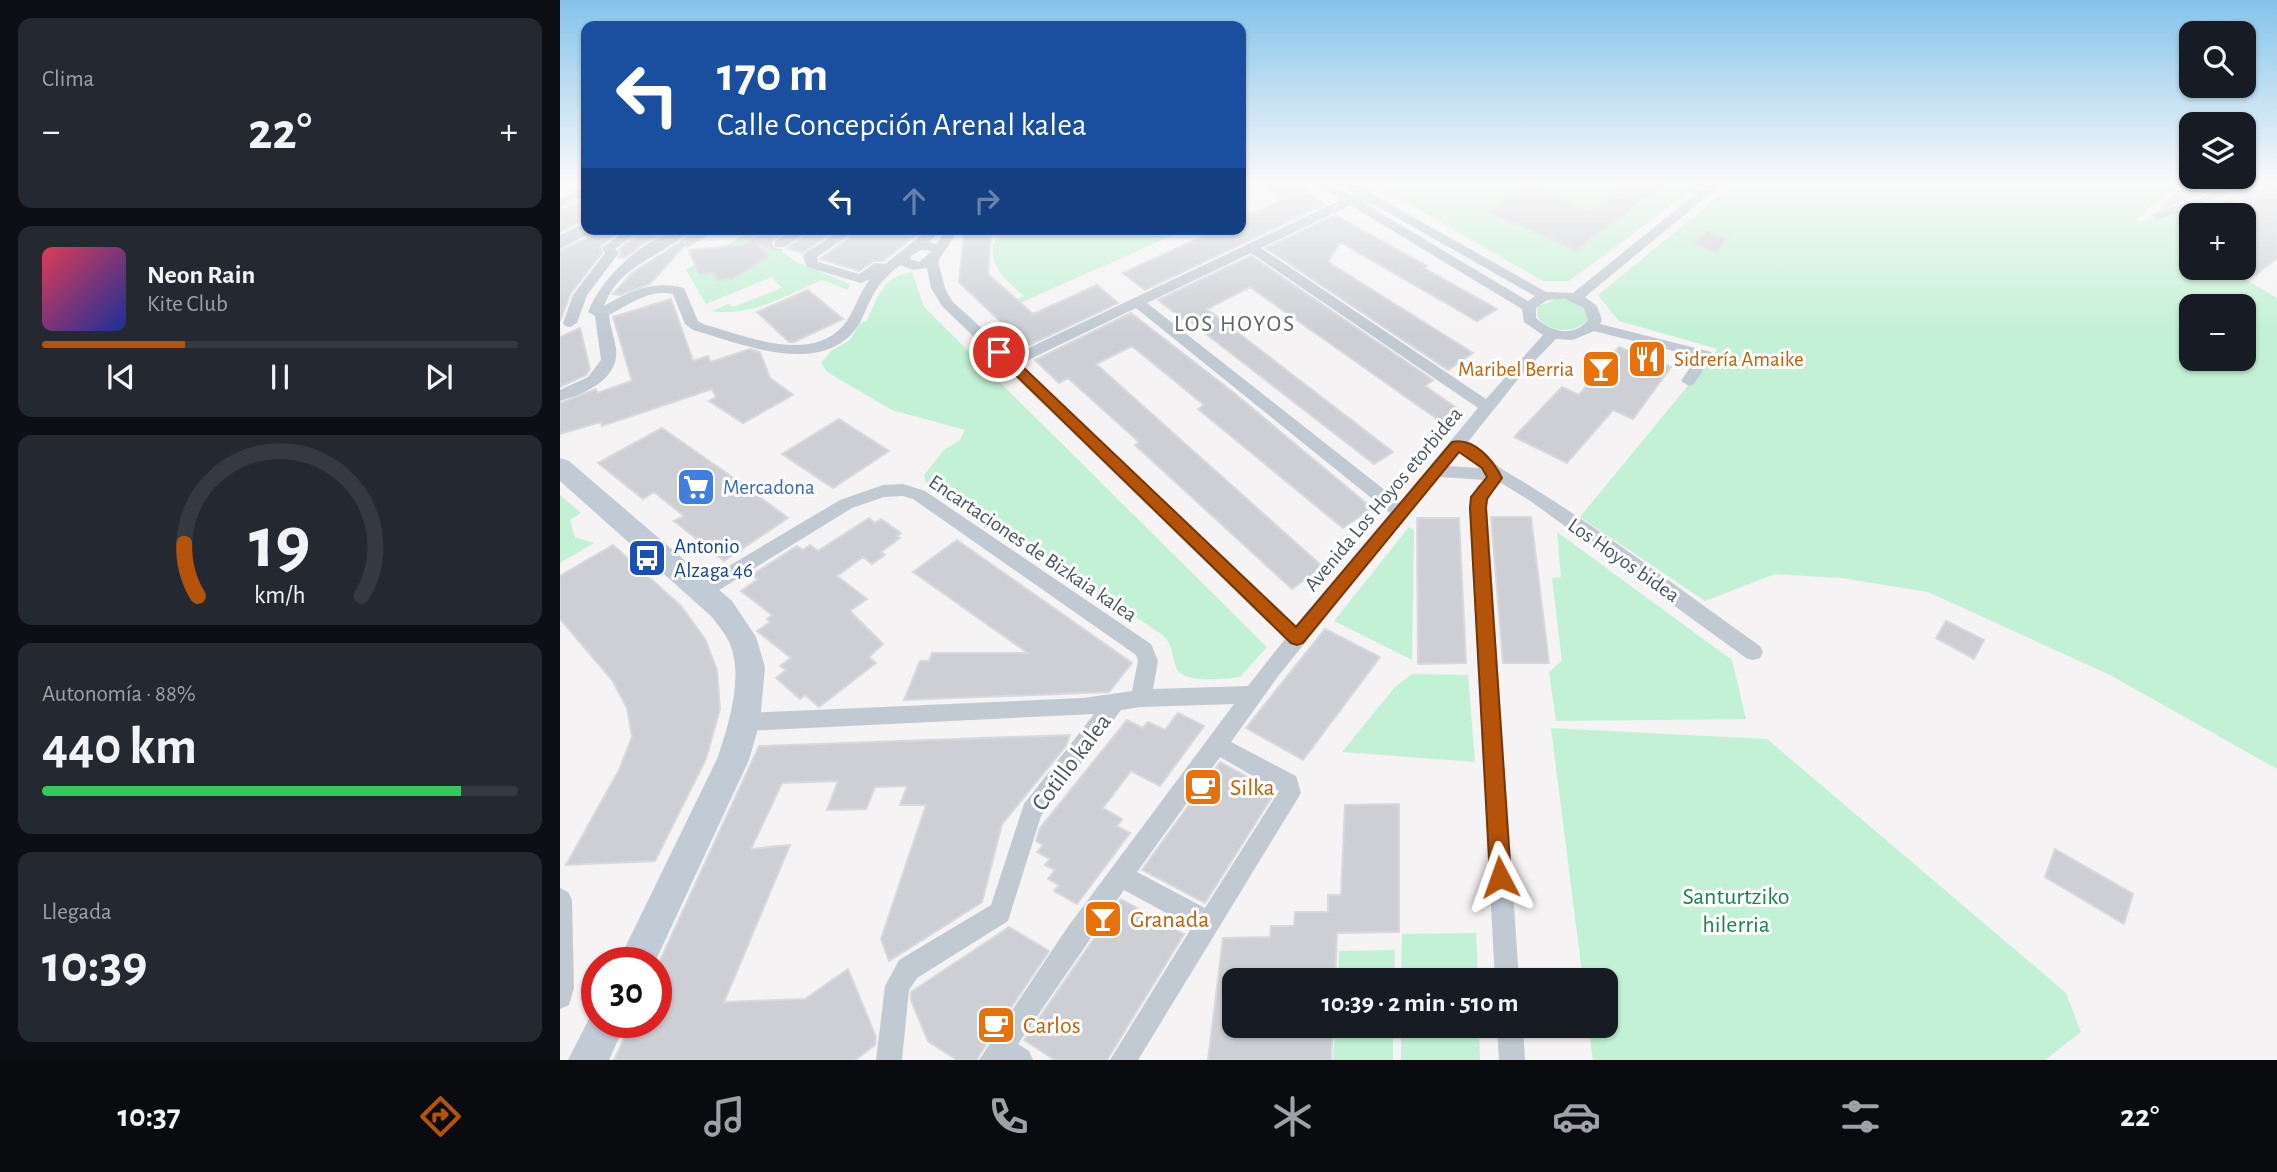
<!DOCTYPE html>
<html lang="es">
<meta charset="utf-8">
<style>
:root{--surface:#171b24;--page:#242831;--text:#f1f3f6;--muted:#9ea1a6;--line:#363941;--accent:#b45309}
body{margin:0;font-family:"Alegreya Sans",sans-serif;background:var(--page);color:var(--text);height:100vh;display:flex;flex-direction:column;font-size:26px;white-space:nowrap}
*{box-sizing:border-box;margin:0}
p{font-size:23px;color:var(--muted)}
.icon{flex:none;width:38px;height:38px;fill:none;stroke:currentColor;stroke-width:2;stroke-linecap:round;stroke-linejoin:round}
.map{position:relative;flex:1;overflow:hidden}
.sheet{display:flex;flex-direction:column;gap:18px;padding:18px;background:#0d0f14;width:560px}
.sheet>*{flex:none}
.guide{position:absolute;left:21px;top:21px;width:665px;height:214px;border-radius:14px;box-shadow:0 2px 5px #0004;background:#1a4fa0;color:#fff;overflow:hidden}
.tools{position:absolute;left:1619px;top:21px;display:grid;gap:14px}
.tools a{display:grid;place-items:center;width:77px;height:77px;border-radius:14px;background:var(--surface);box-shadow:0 2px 5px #0004;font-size:35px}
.speed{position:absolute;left:21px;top:947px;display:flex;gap:14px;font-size:35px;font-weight:700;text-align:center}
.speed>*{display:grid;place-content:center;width:91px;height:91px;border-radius:50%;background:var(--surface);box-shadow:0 2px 5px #0004;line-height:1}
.speed .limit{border:10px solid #d22;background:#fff;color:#111}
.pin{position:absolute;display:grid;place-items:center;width:60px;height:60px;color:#fff;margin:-30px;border:4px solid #fff;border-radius:50%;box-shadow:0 2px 7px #0007}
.me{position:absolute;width:77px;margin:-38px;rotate:356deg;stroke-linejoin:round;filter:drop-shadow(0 0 5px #0008)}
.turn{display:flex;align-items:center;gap:24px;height:147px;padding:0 21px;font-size:32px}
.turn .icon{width:91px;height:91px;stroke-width:2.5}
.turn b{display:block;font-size:49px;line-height:60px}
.lanes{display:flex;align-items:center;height:66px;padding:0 21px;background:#0003;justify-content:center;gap:35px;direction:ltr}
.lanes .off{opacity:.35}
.big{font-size:52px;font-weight:700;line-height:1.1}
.sheet .widget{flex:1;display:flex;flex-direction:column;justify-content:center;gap:10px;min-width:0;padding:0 24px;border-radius:14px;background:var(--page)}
.sheet .dial{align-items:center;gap:0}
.dial svg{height:182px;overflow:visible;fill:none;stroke:var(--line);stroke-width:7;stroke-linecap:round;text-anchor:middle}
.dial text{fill:var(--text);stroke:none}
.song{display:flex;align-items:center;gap:21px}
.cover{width:84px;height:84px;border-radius:10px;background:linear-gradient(135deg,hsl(350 70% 55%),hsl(230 70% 35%))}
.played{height:7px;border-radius:4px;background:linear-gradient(90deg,var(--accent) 30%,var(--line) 30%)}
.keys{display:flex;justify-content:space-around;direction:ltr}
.heat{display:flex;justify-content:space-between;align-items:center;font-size:38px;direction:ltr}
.charge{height:10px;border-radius:5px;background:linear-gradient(90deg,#34c759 88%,var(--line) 0)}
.trip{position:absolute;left:662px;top:968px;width:396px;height:70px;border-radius:14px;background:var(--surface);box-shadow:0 2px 5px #0004;font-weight:700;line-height:70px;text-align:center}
.tab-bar{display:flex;height:112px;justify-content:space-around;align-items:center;background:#090b0e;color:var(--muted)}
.tab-bar .icon{width:49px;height:49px}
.tab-bar .on{color:var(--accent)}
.tab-bar b{font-size:32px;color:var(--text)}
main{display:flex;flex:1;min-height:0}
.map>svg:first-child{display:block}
.green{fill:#c3f1d5;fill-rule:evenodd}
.building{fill:#cdcfd5;stroke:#d7d9de;stroke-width:2}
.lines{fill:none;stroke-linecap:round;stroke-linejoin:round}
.street{fill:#c1cad2;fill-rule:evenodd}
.secondary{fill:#c1cbd6;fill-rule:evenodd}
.route{fill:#b45309;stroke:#753606;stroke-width:2}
.labels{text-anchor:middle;stroke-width:6;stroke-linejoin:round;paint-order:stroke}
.food-label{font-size:21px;fill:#c56008;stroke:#fff;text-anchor:start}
.shop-label{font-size:21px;fill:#366cbe;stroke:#fff;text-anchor:start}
.street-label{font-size:21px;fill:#4a5661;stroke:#fff}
.transit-label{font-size:21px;fill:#164399;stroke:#fff;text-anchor:start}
.neighbourhood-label{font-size:23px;letter-spacing:2px;fill:#5f6368;stroke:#fff}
.near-street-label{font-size:24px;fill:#4a5661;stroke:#fff}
.near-food-label{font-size:24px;fill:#c56008;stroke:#fff;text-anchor:start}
.near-park-label{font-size:24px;fill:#17864f;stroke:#fff}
</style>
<main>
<section class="sheet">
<div class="widget"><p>Clima</p>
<div class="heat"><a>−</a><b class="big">22°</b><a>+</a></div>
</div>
<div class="widget">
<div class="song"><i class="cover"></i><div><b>Neon Rain</b><p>Kite Club</p></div></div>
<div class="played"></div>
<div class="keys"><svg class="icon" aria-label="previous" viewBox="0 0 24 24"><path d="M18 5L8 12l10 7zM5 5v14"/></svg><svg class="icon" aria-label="pause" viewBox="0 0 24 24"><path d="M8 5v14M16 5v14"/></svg><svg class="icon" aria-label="next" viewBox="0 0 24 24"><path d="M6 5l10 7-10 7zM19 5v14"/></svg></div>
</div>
<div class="widget dial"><svg viewBox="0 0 100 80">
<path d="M14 69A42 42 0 1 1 86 69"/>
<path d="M14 69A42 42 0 0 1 8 46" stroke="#b45309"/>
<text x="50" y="56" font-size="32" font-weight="700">19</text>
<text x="50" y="72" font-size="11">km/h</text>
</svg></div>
<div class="widget"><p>Autonomía · 88%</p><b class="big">440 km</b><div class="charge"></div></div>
<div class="widget"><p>Llegada</p><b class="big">10:39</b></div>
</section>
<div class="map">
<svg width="1717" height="1060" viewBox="0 0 1717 1060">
<rect width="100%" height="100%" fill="#f5f3f3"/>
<path class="green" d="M812 183H1142L1009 281H983Z
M1175 183H1625L1583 212 1586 215 1574 218 1579 222 1630 206 1684 211 1680 215H1631V268H1666L1717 298V769L1550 675 1368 592 1281 578 1215 574 1145 601 1020 517 1158 349 1059 321 1038 295ZM1631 306H1684V359H1631Z
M442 229H627L433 315 429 310 464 296C442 277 420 259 442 229Z
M185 234 212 245 237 262 290 284 288 290 262 280C227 295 191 317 151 311L169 304 173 307 222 288 212 277 146 304 126 270Z
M352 272 364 307 707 647 680 677C665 679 621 684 616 667 612 655 613 647 604 636L404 502H398L366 484 364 475 384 450 400 440 405 430 332 410 267 372 261 363 271 351 290 340 300 323 307 321C317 298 323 276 352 272Z
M999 299 1015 301 1026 309 1028 319C1015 336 988 332 977 316L978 306Z
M0 495 21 513 10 520 15 537 34 543 0 563Z
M849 527 854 530 852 660 774 621Z
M997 532 1172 660 1186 719 996 721 989 672 1002 661 992 578 1001 577Z
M852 674 908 675 915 762 782 752 835 687Z
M991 728 1207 739 1506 993 1521 1032 1485 1060H1033L1028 1026H1045V980H1023Z
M916 933 918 980H841L842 934Z
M835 950 834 980H778L779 951Z
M775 1026H833V1060H773Z
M841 1026H919L920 1060H841Z"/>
<path class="building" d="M698 183H732L765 204 585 290 563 273 659 229H681V218L724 199Z
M1068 183H1106L1016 250 928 212 968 185 1030 211Z
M1625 183H1669L1601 209Z
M1696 188 1717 194V258L1696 275 1684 270V198L1664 209 1652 203Z
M26 198V219L0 232V210Z
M775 215 867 266 864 268 937 309 917 321 780 242 768 262 913 353 888 370 706 248Z
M37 229H63L40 246 42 253 11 293 0 321V251L34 234Z
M86 229H114L84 243 65 258 59 257 62 253 59 249Z
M135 229H156L127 247 126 244 90 284 60 295 53 294 72 273 122 241Z
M210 229H229L212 241 213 249 220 250 218 251 196 244 209 256 173 279 157 280 154 273 139 274 129 250 184 245Z
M253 229H278L242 253 227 248Z
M301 229H364L323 261H314L299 271 260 259Z
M411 229H431L428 274 473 314 537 285 558 303 463 348 442 327 445 326 399 282 404 236Z
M1146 231 1168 239 1156 252 1134 244Z
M691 256 873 380 865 386 898 409 880 421 690 287 647 309 833 452 814 464 628 320 625 321 598 300Z
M248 290 283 319 234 342H229L197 312Z
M111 299 133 361 148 356 151 362 190 349 200 352 210 378 233 395 183 423 149 401 156 397 152 389 42 426 41 422 0 434V403L36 389 37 393 72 381 53 317Z
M571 313 674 393 812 508 783 528 638 409 644 405 572 346 536 364 763 567 732 589 575 445 579 442 508 378 499 383 475 360Z
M20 328 30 369 26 375 0 387V337Z
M1059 347 1111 367 1073 419 1053 410 1007 463 954 437 1002 387 1019 395Z
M279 419 329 451 273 488 222 454Z
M102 428 178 481 228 518 164 561 114 521 124 516 94 492 83 499 38 463Z
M931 517H971L989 663H943Z
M309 518 315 523 321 519 341 533 337 536 340 538 321 552 325 555 312 564 303 557 277 576 307 599 290 611 323 644 309 657 316 663 259 707 245 695 240 699 216 678 226 670 220 666 231 658 197 631 210 622 207 619 212 615 181 591 198 579 192 575 237 546 243 550 250 545 258 551Z
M857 518H899L906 663 858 664Z
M397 540 572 663 549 692 344 700 360 661H369L372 653H468L353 572Z
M53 545 121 606 145 639 157 670 160 709 146 759 95 861 6 865 59 770 72 737 67 708 52 680 0 619V576Z
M1386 621 1424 640 1414 659 1376 638Z
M765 629 820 657 743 760 686 728Z
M618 713 644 726 600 786 571 771 543 808 562 819 557 826 570 833 517 904 494 891 499 885 488 879 495 870 485 865 490 859 477 852 483 845 476 841 480 828 567 720 583 728 588 722 605 730Z
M510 735 506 746 442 824 422 902 329 961 321 939 366 805H340L347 786 315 787 306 809 267 810 278 781 222 783 191 849 230 845 164 1002 245 999 288 969 316 1037 315 1045 295 1060H54L72 1022H96V969L199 746Z
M660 762 715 792 645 903 582 870Z
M839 804V932L777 933 775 980H674V1026H773L771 1060H648L663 938 710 937 711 926H734L735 912H768V895H781L785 805Z
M1495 849 1573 894 1564 924 1485 877Z
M561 899 624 934 547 1060H495L464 1040Z
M449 927 489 951 416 1060H397L368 1041 351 1000V992Z"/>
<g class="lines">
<path class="street" d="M755 183H770L791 196 796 195 778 183H793L986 292 1013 293 1149 183H1163L1025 297 1037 306 1042 320 1040 324 1151 352 1153 355 1134 384 1129 386 1121 381 1137 357 1034 331 1013 340 996 339 963 373 907 443C922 450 931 462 945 471 1034 523 1116 587 1200 646L1203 652 1200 658 1193 660 1186 658 969 500 941 483 930 493 927 506 959 980H935L909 506 917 486 925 480 879 477 719 675 671 742 736 776 741 793 578 1060H550L632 927 564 890 458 1044 469 1051 473 1060H419L507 928 674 704 581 707 561 710 481 816 448 921 357 978 349 990 342 1060H316L325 986 339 960 431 905 464 804 534 714 185 731 178 728 175 722 178 716 185 713 523 698 572 691 578 661 576 655 353 499 343 496 324 497 292 508 151 595 144 597 137 595 135 590 137 585 280 500 323 485 343 484 365 491 591 644 598 661 593 689 688 686 725 639 382 306 371 288 367 268 353 270 340 265C329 274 319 283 312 297 306 307 303 320 295 330 257 377 180 343 133 330L125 324 113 294C89 289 70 304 49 315 50 326 54 337 56 348 60 379 25 394 0 401V390L28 377 41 360 35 316 28 312C42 275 92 229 132 229 103 257 59 264 44 306 71 291 92 280 124 288L138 321 143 324C183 335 249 364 283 326 294 313 299 293 310 279L301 283 247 267 243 256 245 253 283 229H298L257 257 258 262 299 274 315 263 325 264 369 229H383L369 242 377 244 386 229H399L378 261 385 288 392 301 452 356 781 200ZM802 202 811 203 975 296 968 301ZM790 205 962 309 964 322 983 335 926 399 701 248ZM361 250 372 251 359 262 350 259 351 256ZM691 253 918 408 840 502 587 303ZM1005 299 1024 308 1028 320C1014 338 991 332 976 318V308L987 300ZM576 308 830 513 736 625 460 364ZM899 453 910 458 919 468 888 466ZM660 757 719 791 645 908 577 872Z
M1678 183H1714L1717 184V192L1696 185 1601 218 1597 219 1591 215Z
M26 186V195L0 208V199Z
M68 229H83L55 249 59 253 27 295 17 323 10 327 5 326 3 323 13 295 45 253 42 248Z
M235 229H250L225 247H215V241Z
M0 888 8 892 12 900 14 988 9 1005 0 1009Z
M937 1026H963L965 1060H939Z"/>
<path class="secondary" d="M26 222V229H35L33 232 0 249V235Z
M0 458 9 461 172 601 196 637 205 667 200 722 189 760 95 962H58L158 757C169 723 185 674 168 640 164 632 157 624 152 617L0 481Z
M37 1007V1022H66L49 1060H8L34 1009Z"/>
</g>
<linearGradient id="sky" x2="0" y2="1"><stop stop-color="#85c3ea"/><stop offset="0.55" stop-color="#fafafa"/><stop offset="1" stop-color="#fafafa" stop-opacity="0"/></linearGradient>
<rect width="1717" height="332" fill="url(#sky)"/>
<path class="route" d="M439 348 444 349 736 627 892 442C914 437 933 460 942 478L927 499 926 508 951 877 948 885 940 888 933 885 930 877 910 508 911 497 927 477 922 468 899 452 743 643 737 645 731 643 435 355V349Z"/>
<defs>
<symbol id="restaurant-square" viewBox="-11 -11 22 22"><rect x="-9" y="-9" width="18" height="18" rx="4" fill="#e8710a" stroke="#fff"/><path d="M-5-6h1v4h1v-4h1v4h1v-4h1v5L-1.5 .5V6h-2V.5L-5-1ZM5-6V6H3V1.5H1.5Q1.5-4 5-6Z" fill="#fff"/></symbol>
<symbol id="bar-square" viewBox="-11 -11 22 22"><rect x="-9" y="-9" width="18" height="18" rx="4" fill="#e8710a" stroke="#fff"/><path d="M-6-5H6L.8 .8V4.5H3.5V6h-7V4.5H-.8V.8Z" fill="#fff"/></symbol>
<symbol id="supermarket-square" viewBox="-11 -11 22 22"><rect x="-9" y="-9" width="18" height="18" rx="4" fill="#3f7fe0" stroke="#fff"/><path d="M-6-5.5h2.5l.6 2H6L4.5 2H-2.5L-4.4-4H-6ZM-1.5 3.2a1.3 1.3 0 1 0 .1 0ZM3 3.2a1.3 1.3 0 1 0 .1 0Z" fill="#fff"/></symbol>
<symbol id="bus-square" viewBox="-11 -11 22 22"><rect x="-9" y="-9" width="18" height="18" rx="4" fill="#1a4fb4" stroke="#fff"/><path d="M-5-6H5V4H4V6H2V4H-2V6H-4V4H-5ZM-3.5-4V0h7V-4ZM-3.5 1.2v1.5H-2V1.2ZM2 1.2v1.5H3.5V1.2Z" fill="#fff"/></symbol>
<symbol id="cafe-square" viewBox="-11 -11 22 22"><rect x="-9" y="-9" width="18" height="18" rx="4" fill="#e8710a" stroke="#fff"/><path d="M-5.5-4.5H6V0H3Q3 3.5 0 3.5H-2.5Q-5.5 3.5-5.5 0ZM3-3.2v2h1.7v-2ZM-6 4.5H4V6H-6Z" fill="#fff"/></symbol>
</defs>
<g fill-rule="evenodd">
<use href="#restaurant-square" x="1065" y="337" width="44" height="44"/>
<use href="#bar-square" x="1019" y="347" width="44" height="44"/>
<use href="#supermarket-square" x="114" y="465" width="44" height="44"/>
<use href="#bus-square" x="65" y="536" width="44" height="44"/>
<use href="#cafe-square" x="621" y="765" width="44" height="44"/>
<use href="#bar-square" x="521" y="897" width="44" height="44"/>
<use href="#cafe-square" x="414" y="1003" width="44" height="44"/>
</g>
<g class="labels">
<g class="food-label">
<text x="1114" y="366">Sidrería Amaike</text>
<text x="1014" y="376" text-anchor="end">Maribel Berria</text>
</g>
<g class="shop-label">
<text x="163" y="494">Mercadona</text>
</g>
<g class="street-label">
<text transform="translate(823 499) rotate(-50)" y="7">Avenida Los Hoyos etorbidea</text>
<text transform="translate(473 548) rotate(34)" y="7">Encartaciones de Bizkaia kalea</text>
<text transform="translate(1064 560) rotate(35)" y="7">Los Hoyos bidea</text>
</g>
<g class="transit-label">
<text x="114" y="553">Antonio<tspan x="114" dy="24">Alzaga 46</tspan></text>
</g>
<g class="neighbourhood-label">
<text x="675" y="331">LOS HOYOS</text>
</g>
<g class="near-street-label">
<text transform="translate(511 762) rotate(-53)" y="8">Cotillo kalea</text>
</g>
<g class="near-food-label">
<text x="670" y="795">Silka</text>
<text x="570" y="927">Granada</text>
<text x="463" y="1033">Carlos</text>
</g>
<g class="near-park-label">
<text x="1176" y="904">Santurtziko<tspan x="1176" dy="28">hilerria</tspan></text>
</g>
</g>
</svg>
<div class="tools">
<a><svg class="icon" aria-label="search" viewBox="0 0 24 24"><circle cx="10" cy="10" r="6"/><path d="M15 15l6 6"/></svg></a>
<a><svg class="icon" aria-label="layers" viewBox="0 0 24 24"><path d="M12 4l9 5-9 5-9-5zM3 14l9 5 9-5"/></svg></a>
<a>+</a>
<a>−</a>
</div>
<div class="speed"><div class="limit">30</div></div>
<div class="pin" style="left:439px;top:352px;background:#d93025"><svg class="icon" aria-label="arrive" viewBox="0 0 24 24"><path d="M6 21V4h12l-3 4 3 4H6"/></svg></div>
<svg class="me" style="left:940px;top:877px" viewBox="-20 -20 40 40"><path d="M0-17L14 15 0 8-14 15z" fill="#b45309" stroke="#fff" stroke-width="4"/></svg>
<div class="trip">10:39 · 2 min · 510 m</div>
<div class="guide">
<div class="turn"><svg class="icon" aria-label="left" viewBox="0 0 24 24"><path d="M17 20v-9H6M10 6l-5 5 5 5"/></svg><div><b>170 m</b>Calle Concepción Arenal kalea</div></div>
<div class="lanes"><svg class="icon" aria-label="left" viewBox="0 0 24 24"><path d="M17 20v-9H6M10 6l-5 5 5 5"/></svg><svg class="icon off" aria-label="ahead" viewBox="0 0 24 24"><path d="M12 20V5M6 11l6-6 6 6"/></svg><svg class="icon off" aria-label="right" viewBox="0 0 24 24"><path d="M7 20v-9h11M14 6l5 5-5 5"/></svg></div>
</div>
</div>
</main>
<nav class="tab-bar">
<b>10:37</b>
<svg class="icon on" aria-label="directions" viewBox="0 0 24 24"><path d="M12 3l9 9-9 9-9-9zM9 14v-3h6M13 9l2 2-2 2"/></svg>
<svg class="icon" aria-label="music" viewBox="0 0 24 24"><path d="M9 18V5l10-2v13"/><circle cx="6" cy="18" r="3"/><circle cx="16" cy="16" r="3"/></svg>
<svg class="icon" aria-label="phone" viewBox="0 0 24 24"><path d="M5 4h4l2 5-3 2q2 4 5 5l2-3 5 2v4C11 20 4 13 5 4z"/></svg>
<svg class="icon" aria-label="climate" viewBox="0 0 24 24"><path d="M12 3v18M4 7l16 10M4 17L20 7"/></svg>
<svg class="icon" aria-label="car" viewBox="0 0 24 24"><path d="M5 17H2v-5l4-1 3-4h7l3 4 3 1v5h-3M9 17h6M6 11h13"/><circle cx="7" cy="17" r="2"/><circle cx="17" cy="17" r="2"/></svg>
<svg class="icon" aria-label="filters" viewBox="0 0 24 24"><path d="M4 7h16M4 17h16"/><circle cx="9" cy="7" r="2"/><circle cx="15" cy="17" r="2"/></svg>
<b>22°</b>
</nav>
